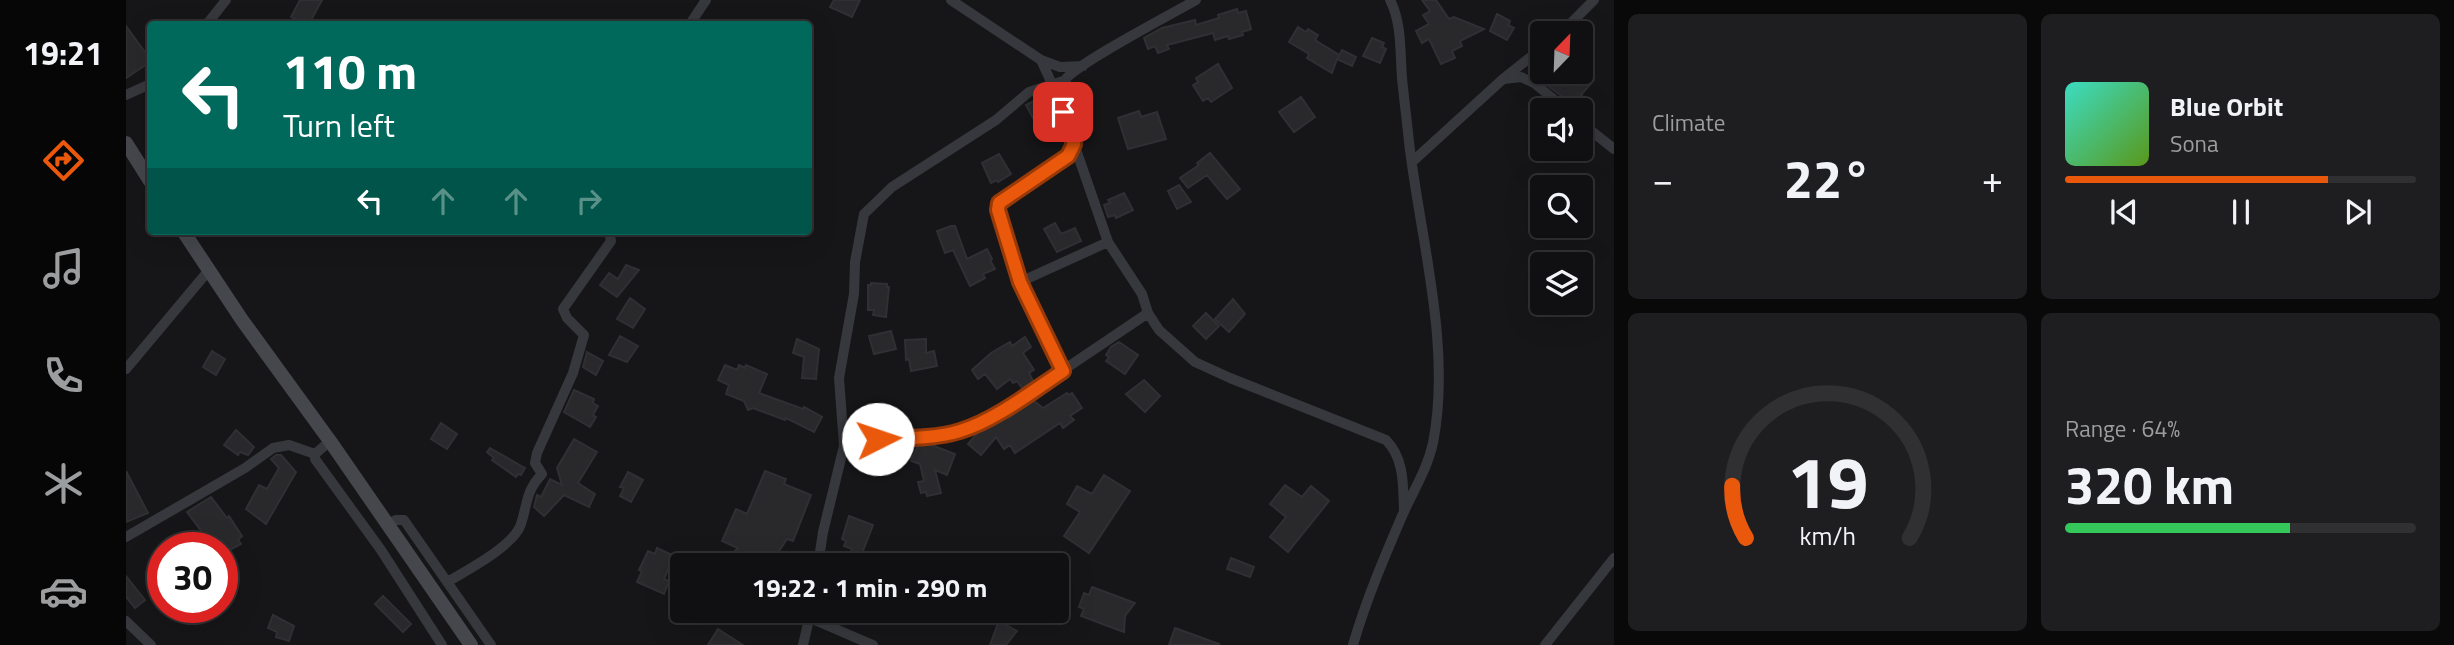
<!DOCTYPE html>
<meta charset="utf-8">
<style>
:root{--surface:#101012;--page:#1e1e20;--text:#f1f3f6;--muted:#9c9d9f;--line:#303032;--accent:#ea580c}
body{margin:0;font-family:"Titillium Web",sans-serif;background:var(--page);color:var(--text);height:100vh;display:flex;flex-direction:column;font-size:26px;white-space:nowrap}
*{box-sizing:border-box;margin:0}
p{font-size:23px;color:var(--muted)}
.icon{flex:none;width:38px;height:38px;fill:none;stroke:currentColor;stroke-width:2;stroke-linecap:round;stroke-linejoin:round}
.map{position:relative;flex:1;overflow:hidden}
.side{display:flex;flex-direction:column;gap:14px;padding:14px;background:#09090a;width:840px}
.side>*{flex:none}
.guide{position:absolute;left:21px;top:21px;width:665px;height:214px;border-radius:7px;box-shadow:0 7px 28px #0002,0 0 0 2px var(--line);background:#00695c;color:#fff;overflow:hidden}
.needle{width:46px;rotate:23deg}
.tools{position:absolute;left:1404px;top:21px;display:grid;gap:14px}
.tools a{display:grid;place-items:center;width:63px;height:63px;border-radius:7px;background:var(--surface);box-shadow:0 7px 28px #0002,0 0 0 2px var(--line);font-size:35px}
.speed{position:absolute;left:21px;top:532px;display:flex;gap:14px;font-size:35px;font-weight:700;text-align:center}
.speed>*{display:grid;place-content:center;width:91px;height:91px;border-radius:50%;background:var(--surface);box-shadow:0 7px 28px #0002,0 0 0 2px var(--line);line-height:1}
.speed .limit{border:10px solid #d22;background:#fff;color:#111}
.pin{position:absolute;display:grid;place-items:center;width:60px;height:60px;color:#fff;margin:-30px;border-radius:14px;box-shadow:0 4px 10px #0006}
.me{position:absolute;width:77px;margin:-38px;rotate:86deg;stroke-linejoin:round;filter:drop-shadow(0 0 5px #0008)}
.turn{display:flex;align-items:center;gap:24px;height:147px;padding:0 21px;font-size:32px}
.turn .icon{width:91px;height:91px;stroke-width:2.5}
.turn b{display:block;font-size:49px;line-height:60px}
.lanes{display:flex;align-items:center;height:66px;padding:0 21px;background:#0003;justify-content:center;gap:35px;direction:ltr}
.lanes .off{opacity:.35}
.big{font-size:52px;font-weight:700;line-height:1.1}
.side .widget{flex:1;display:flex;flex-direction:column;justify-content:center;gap:10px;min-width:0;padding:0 24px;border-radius:10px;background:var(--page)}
.side .dial{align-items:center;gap:0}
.dial svg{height:182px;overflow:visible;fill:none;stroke:var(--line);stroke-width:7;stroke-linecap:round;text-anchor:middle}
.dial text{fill:var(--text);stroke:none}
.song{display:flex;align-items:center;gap:21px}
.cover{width:84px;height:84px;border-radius:10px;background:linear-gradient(135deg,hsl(170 70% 55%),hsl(90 70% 35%))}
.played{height:7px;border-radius:4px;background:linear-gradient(90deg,var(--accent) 75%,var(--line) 75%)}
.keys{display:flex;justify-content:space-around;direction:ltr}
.heat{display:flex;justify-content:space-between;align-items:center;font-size:38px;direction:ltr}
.charge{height:10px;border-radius:5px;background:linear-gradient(90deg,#34c759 64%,var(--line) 0)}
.side .tiles{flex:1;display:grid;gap:14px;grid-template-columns:repeat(2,1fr)}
.trip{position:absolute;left:544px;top:553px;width:399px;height:70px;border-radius:7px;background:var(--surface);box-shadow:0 7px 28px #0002,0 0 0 2px var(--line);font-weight:700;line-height:70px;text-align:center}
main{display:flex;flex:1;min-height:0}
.tabs{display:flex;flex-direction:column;width:126px;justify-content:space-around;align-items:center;background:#060607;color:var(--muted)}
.tabs .icon{width:49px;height:49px}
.tabs .on{color:var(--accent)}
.tabs b{font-size:32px;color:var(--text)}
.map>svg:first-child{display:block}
.building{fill:#29292c;stroke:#303034;stroke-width:2}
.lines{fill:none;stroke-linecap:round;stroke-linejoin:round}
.minor{stroke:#37383d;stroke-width:10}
.secondary{stroke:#45474d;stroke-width:14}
.route-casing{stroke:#983908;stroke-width:18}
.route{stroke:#ea580c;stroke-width:12}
</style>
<main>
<nav class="tabs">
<b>19:21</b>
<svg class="icon on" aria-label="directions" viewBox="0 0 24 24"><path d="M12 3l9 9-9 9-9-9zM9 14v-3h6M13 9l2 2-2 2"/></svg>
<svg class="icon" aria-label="music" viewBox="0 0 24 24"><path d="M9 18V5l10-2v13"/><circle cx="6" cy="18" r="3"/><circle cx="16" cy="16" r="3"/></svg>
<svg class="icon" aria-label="phone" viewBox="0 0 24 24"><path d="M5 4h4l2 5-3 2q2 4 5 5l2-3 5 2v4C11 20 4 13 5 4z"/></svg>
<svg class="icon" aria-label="climate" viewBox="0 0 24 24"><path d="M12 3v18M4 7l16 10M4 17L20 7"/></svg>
<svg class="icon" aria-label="car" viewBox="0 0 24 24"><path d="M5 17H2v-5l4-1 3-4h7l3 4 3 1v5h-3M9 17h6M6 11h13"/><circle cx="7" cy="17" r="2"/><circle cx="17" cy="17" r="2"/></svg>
</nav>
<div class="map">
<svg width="1488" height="645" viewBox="0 0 1488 645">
<rect width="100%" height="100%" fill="#161618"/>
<path class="building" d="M174 0H196L183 24 165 17Z
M708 0H734L726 17 704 7Z
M1296 0H1310L1323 19 1328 17 1358 29 1334 41 1336 46 1326 51 1329 58 1315 64 1303 39 1296 43 1290 31 1303 24 1297 15 1304 11Z
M1111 9 1112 13 1120 11 1125 29 1116 32 1117 35 1103 39 1102 36 1089 40 1087 33 1041 45 1043 49 1032 53 1029 46 1022 49 1018 38 1036 28 1069 20 1070 25 1093 18 1092 15Z
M1371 14 1384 21 1382 25 1388 28 1381 40 1364 31Z
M0 26 24 59V62L0 78Z
M1172 27 1180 32 1182 29 1192 35 1189 40 1213 55 1212 58 1216 50 1230 57 1226 66 1211 59 1206 73 1181 58 1183 54 1163 42Z
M1246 38 1258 43 1256 47 1260 49 1254 63 1237 56Z
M1092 64 1106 88 1085 102 1082 98 1077 101 1067 85 1072 82 1070 78Z
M1404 72H1458L1468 80 1455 95 1459 99 1451 108Z
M923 94 931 120 927 122 929 127 915 133 900 105Z
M1175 97 1189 117 1168 132 1153 112Z
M1013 111 1015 117 1031 112 1040 139 1002 149 992 118Z
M1084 153 1114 189 1101 199 1081 175 1062 188 1054 178 1073 165 1071 163Z
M873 154 885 174 872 182 871 180 865 183 856 163Z
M1053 185 1065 202 1051 209 1042 191Z
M998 193 1007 210 990 218 989 215 982 217 978 205 984 203 982 200Z
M929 223 935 234 949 228 955 241 931 252 918 229Z
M825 226H829L841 259 861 249 866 259 864 260 869 269 857 274 859 278 844 286 827 250 819 253 811 231Z
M500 265 513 270 491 297 474 285 483 273 492 279Z
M745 283 761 284V287H763L760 317 747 315 748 310H742V285H745Z
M504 298 519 309 507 328 491 319Z
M1107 299 1119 314 1103 332 1089 319Z
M1080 313 1093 326 1080 339 1067 326Z
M765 331 770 349 748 354 743 336Z
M494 336 512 346 501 362 483 355Z
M899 337 905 347 897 353 908 370 903 373 907 381 896 388 891 381 887 383 884 379 871 389 859 374 852 379 846 370 865 353 884 342 886 346Z
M671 339 693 349 690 379 676 378 678 357 667 353Z
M800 339V353L808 351 811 366 785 371 783 359 780 360 779 340Z
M993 342 1012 355 999 374 980 361 983 357 980 355 985 347Z
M86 351 99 359 90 375 77 367Z
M461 352 477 361 470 375 457 367Z
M599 365 611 370 613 365 619 368 620 365 641 374 633 393 677 409 678 407 696 417 688 432 660 418 659 420 627 408 622 410 618 401 600 394 603 385 592 380Z
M1018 380 1034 396 1019 412 1000 394Z
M448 390 468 399 467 403 472 406 467 415 470 417 464 427 438 412Z
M941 393 943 395 946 393 956 408 944 416 948 420 937 428 934 423 889 453 884 445 878 449 870 437 855 455 842 444 854 430 882 416 883 418 907 400 917 408Z
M315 423 331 434 321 449 305 439Z
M110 430 128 447 122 455 114 452 112 455 98 445Z
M448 439 471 452 452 483 469 494 463 507 438 495 418 516 408 507 411 495 415 497 424 479 436 485 431 468Z
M803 444 829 454 821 475 809 470 815 493 801 496 800 492 795 493 792 482 798 481 794 464 785 461 792 445Z
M364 448 399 468 395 475 392 474 390 477 366 460 368 458 361 452Z
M150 455H155L170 472 140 524 120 509 133 485 141 489 153 468 145 459Z
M0 471 22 513 0 522Z
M639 471 660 479 658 484 685 495 667 541 661 539 644 565H595L612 548 596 541 610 509 621 514Z
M502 472 517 480 505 502 494 496 498 488 494 487Z
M978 475 1004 491 963 553 938 536 954 512 941 504 951 486 966 494Z
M1159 485 1176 497 1185 486 1203 501 1162 552 1144 537 1160 517 1144 504Z
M85 497 101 518 103 516 116 536 112 540 115 544 100 552 98 548H88L61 512Z
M723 516 747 525 735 556 725 552 726 549 718 546 720 541 716 539Z
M531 548 550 557 552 553 577 565H544L538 579 543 581 538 594 511 582 516 571 513 570 522 551 529 554Z
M1105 558 1128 567 1124 577 1101 569Z
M0 576 19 600 9 608 0 597Z
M966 587 1009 603 999 616 998 632 955 616 958 609 953 607 958 593 963 595Z
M257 596 285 624 277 632 249 604Z
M147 615 168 626 163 641 150 637 151 632 142 628Z
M873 621 891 631 880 645H864Z
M1049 628 1093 644 1092 645H1043Z
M592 629 617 645H582Z"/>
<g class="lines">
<path class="minor" d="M825 0 915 60 934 67 957 66
M1070 0C1046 14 951 63 939 80 933 90 936 102 937 112L982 242 1016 294 1022 313 1033 330 1069 362 1104 378 1260 440C1279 459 1277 487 1278 512
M81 24 100 0
M564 24 580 0
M1435 33 1468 0
M915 60 926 84
M1378 79 1395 77 1408 83 1441 110
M0 95 24 84
M1454 122 1488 149
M1286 162 1377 79 1416 48
M894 282 982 242
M0 369 83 270
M937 371 894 282 872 210 873 203 942 156 948 144
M718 438 752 439 806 436 835 431 881 408 1022 313
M204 441 189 454V459L255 550 316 645
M260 525 270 520H278L365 645
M0 537 119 468 147 448 163 445 189 454
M692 565 697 532 718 446 713 378 728 294 729 262 738 214 766 187 870 120 903 92 940 80
M321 582C340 571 388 546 395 524 402 503 399 492 416 474L409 463 411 453 447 373 458 335 441 318 437 309 485 241 483 231
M684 618 747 645
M0 621 25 645
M677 645 685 611
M1227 645C1240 600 1258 558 1276 516 1287 491 1301 470 1307 443 1326 346 1294 238 1283 142 1281 121 1278 99 1276 78 1274 53 1276 23 1264 0
M1419 645 1488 558"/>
<path class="secondary" d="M0 143 24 181
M57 231 116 320 204 441 345 645"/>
</g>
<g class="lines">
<defs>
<path id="route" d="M752 439C779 438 808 439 834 431 868 421 907 391 937 371L894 282 872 210 873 203 942 156 948 144 937 112"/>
</defs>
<use href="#route" class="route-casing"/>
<use href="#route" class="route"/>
</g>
</svg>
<div class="tools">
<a><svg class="needle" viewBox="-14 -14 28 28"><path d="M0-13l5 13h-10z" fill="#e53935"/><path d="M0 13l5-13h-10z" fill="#9c9d9f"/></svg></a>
<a><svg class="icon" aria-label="sound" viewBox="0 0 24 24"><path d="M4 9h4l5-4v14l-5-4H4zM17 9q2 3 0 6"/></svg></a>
<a><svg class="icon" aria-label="search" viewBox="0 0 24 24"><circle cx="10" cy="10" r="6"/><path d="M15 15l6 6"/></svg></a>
<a><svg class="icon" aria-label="layers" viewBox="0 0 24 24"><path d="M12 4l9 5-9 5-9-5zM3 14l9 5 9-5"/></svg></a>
</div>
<div class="speed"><div class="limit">30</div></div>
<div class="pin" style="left:937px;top:112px;background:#d93025"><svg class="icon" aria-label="arrive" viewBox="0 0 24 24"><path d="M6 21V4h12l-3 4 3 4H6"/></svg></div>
<svg class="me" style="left:752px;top:439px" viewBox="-20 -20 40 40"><circle r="19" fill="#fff"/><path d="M0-13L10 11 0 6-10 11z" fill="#ea580c"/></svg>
<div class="trip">19:22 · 1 min · 290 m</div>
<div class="guide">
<div class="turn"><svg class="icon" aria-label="left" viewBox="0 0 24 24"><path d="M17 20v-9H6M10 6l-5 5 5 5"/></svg><div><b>110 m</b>Turn left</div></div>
<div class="lanes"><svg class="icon" aria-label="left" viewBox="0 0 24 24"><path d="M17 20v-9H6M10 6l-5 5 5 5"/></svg><svg class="icon off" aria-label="ahead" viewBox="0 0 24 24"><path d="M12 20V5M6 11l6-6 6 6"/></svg><svg class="icon off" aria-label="ahead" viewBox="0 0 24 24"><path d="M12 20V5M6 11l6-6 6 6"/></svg><svg class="icon off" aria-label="right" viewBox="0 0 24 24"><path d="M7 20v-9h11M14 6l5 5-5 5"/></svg></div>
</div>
</div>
<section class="side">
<div class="tiles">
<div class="widget"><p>Climate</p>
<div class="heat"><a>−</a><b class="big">22°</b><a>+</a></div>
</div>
<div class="widget">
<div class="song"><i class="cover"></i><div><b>Blue Orbit</b><p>Sona</p></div></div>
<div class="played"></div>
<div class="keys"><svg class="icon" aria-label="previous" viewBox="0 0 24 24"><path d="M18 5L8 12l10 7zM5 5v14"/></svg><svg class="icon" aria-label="pause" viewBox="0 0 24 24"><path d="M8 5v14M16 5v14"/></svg><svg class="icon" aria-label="next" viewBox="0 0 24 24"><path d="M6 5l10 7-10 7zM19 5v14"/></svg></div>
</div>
<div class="widget dial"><svg viewBox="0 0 100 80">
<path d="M14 69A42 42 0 1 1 86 69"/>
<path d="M14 69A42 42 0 0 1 8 46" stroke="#ea580c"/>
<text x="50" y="56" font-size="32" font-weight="700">19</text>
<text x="50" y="72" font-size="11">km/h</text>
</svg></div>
<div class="widget"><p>Range · 64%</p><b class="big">320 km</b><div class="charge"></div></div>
</div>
</section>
</main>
